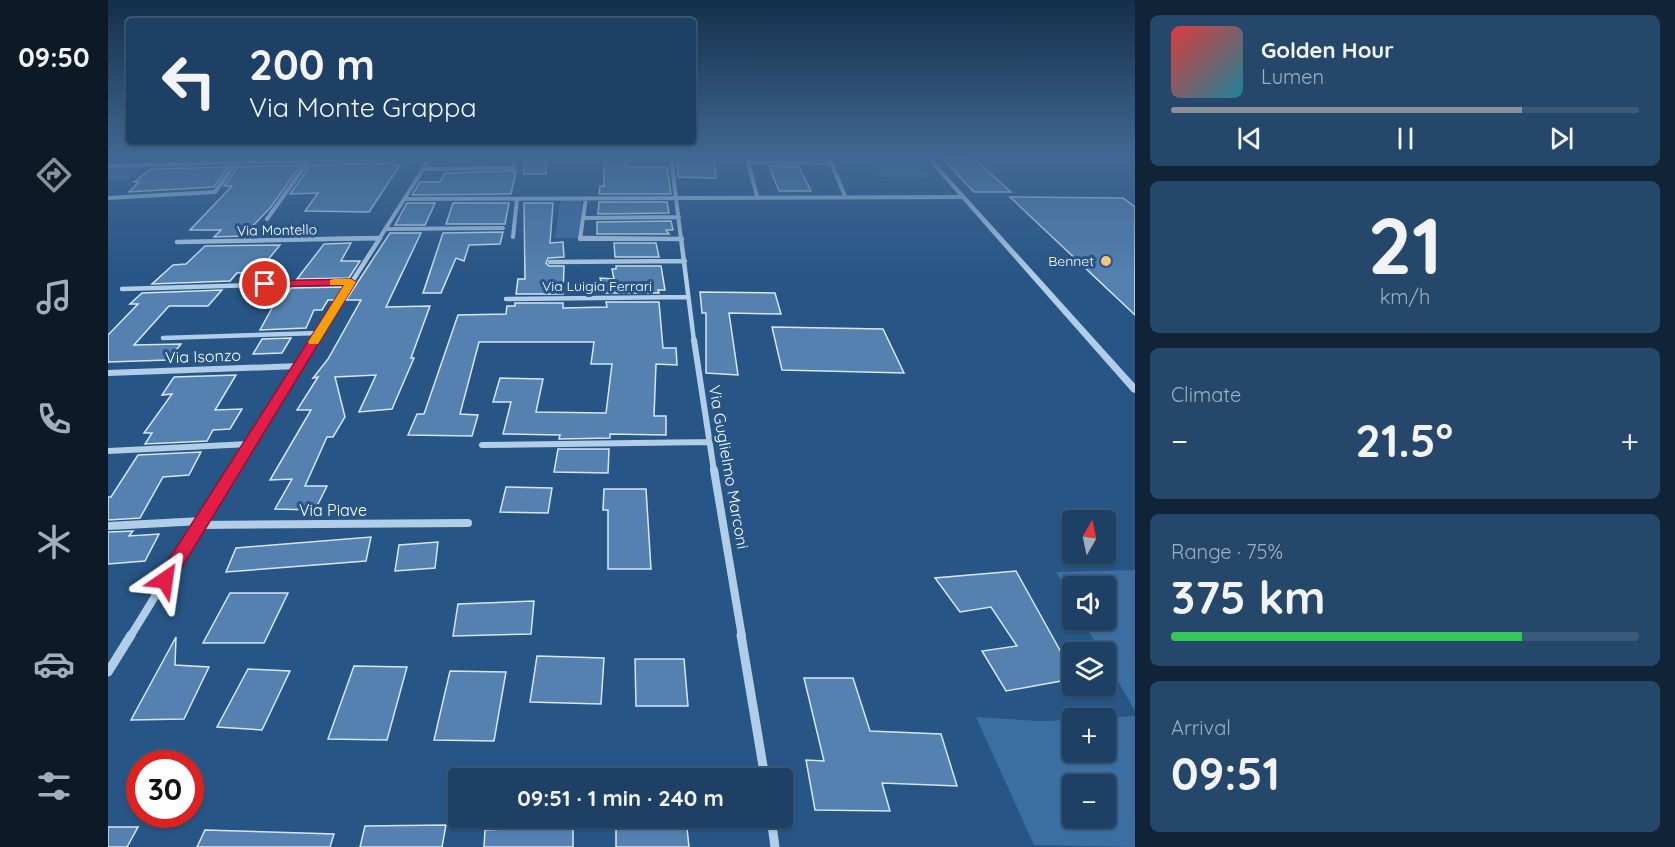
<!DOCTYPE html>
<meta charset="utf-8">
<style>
:root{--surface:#1d4064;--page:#25476a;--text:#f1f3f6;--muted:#a0afbf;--line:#3b5978;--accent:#8c9099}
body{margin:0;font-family:Quicksand,sans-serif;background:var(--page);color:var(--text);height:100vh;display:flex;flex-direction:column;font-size:22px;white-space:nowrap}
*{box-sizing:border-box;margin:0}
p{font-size:20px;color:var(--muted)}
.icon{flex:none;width:33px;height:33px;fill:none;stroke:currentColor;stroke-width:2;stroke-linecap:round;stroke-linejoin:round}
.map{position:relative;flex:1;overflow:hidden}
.panel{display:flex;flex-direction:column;gap:15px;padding:15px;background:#102337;width:540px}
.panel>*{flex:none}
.banner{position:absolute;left:18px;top:18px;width:570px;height:126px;border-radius:6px;box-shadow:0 2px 4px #0004,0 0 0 2px var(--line);background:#1d4064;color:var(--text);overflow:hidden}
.needle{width:39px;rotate:9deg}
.tools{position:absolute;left:954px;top:510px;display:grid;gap:12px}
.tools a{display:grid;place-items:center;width:54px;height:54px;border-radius:6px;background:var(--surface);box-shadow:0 2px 4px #0004,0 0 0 2px var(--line);font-size:30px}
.speed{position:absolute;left:18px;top:750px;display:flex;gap:12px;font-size:30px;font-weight:700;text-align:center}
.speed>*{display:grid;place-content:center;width:78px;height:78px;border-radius:50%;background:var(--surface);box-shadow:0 2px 4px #0004,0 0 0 2px var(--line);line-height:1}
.speed .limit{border:9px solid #d22;background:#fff;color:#111}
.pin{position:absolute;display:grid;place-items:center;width:51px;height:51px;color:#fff;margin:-26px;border:3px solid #fff;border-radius:50%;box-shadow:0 2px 6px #0007}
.me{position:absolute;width:66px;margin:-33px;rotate:32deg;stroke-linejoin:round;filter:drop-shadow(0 0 4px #0008)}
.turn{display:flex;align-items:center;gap:21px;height:126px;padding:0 24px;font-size:27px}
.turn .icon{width:78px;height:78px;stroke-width:2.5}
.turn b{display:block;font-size:42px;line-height:51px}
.big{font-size:45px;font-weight:700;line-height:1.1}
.panel .widget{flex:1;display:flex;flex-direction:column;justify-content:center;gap:9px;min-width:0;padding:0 21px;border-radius:9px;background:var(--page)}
.panel .dial{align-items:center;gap:0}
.dial b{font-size:78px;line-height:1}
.song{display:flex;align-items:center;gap:18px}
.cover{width:72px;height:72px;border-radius:9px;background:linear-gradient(135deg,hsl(0 70% 55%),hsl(190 70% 35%))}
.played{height:6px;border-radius:3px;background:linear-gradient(90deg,var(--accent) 75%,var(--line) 75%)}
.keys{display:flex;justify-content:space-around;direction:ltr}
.heat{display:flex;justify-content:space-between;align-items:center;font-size:33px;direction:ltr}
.charge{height:9px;border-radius:4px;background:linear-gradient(90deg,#34c759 75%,var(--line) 0)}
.trip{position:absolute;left:340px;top:768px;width:345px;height:60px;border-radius:6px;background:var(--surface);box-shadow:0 2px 4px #0004,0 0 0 2px var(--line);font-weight:700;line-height:60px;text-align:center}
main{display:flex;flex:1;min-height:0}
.menu{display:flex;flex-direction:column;width:108px;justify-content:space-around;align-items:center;background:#0c1a28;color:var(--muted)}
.menu .icon{width:42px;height:42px}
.menu .current{color:var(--accent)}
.menu b{font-size:27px;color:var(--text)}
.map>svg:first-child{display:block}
.green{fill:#3c6fa1;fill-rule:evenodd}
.building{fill:#5481af;stroke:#d5e6f6;stroke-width:1.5}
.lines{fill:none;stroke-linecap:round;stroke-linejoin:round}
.minor-far4{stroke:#b1cde8;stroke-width:4}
.minor-far3{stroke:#b1cde8;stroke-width:4.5}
.minor-far2{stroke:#b1cde8;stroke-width:6}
.minor-far1{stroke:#b1cde8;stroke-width:8}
.minor{stroke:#b1cde8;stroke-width:9}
.tertiary{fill:#b1cde8;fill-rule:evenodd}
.route{fill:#e11d48;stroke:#92132f;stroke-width:1.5}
.slow{fill:#f59e0b}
.poi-dot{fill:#f0c777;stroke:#275585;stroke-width:2}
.labels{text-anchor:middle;stroke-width:6;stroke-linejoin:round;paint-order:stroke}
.far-street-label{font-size:14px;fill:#fff;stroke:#275585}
.far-poi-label{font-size:14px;fill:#fff;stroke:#275585;text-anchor:end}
.street-label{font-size:16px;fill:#fff;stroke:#275585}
</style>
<main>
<nav class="menu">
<b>09:50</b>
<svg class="icon current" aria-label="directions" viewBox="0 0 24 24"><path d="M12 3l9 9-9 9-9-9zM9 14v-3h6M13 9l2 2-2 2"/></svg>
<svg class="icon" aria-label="music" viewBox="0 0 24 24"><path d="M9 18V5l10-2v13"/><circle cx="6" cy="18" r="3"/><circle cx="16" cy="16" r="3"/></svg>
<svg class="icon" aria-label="phone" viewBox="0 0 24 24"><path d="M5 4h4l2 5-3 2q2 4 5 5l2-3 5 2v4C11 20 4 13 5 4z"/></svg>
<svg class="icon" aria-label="climate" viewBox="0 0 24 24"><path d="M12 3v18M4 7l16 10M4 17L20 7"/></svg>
<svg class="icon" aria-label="car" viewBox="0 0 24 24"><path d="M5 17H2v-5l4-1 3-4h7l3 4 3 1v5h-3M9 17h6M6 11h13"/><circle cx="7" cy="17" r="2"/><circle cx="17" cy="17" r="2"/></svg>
<svg class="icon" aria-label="filters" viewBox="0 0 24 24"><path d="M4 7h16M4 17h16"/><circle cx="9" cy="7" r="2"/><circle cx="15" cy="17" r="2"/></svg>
</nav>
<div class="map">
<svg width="1027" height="847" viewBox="0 0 1027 847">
<rect width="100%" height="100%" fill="#275585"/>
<path class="green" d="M761 158H806L823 178 774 177Z
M35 166 19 180 0 181V168Z
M452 199H474L472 238H447Z
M1027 570V711L998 660V652H993L974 620H998V586H964V602L948 572Z
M1027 716V847L926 845 868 717 930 721 964 720V752H998V718H991ZM964 784H998V818H964Z"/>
<path class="building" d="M496 158H518V167H559L563 194H491L492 186H496Z
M569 158 606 159 608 178 570 177Z
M835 159 867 160 903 192H866Z
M416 160H438V174H416Z
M278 163 292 165 261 212 197 211 210 193 182 194 203 165Z
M193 165 162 208 135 236 106 237 113 230H82L124 186H116L130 167Z
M661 166 691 167 703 191H671Z
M120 167 106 187 21 192 31 182H26L43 169Z
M408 171 403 194 304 195 312 182H332L337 173Z
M902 197 1015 198 1027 207V315Z
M491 202H559L561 213 490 214Z
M299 203H327L317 225H287Z
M345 203H401L397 224H338Z
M416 203H445L442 243 455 242 456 257 440 258 438 263 441 266H456L455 294H408L410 279H417Z
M563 221 565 230H558L561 234H489V222Z
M395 232 392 244 361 245 356 261 348 258 333 293H315L335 233Z
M282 233H313L278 307 322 306 303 358H306L284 409 251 412 268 375 227 377 237 417 225 437H219L197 486H219L207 510 167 509 184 479 162 480 203 410H189L210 377 205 378 220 359 253 300H238Z
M243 243 233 261H252L241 278 189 279 216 244Z
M506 243H548L551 257H507Z
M172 245 150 272 129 273 122 281 44 284 65 265 78 264 97 246Z
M508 266H553L557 290H550L551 293H496L492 278 506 279 504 269H508Z
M235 287 227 300H220L214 310H206L198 328 152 330 169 299H176L183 288Z
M114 290 100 306H61L26 345 73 344 60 360 0 362V335L30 304H22L34 293Z
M592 292 667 293 673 314 621 313 630 375 598 373V313H594Z
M498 302H551L555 348H568L569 365 548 364 546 416H558V435L502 434V438L451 439 452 435 395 434 403 402H385L392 378 435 379 428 412 498 413 504 364H483L486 342H371L352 414 370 415 364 436 300 435 309 414H316L350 315 398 314 399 306H407V303H455V308L499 307Z
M664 327 775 329 796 373 674 370Z
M183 338 174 353 145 354 154 339Z
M128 375 107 410 134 409 122 429 105 430 99 441 37 444 44 433H36L64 394 54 395 66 377Z
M450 449H501L500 473 446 472Z
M93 452 81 475 55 477 32 518 0 520V497H3L30 455Z
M398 487 444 488 440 513 392 512Z
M496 489H538L543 569H500V510H495Z
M25 531 21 536 51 534 37 561 0 564V532Z
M263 537 258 561 118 572 128 548Z
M330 542 327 568 287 571 291 545Z
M908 571 964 672V679L898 691 874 651 909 646 883 607 852 612 827 578Z
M122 593H180L156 643H95Z
M426 601 423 634 345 636 350 604Z
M68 637 67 665 101 667 76 719 23 720Z
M429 656 496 658 493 704 422 702Z
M527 659H576L580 706H528Z
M246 666 299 667 279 740 220 739Z
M140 669 182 671 154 730 109 727Z
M342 671 398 672 386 741 326 740Z
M696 678H745L762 731 833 734 849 786 774 783 782 811 707 810 698 760 716 761Z
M338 825 334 847H252L257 826Z
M465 826V847H376L377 830Z
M0 827H30L19 847H0Z
M508 828H579L581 847H508Z
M97 830 226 834 222 847H89Z"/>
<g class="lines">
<path class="minor-far4" d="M563 158 573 239
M721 158 737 196
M639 159 649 196
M640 162 723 163
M0 166 305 158
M315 169 405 168 407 158
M0 198 107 192 130 160
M478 198 472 239H574
M296 199 853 197
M475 218 571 217
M159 219 202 159
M277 229 395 228
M405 237 409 199
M209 239 270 238
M271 239 322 158"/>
<path class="minor-far3" d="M472 238 574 239
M573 238 586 341
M69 242 270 238
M442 262 577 261
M14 289 243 282
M398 299 580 297
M55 338 211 333
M206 341 272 238"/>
<path class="minor-far2" d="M586 340 606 471
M0 373 191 366
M374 445 601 442
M0 451 141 444
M124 471 207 340"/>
<path class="minor-far1" d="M606 470 634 637
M91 525 360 523
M0 526 93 521
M22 637 125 470"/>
<path class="minor" d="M633 635 657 778
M0 672 23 635
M663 818 667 847"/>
<path class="tertiary" d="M818 158H823L1027 384V393L1024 392Z"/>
</g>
<linearGradient id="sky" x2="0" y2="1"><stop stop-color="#152f49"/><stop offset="0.57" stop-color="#416894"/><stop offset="1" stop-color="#416894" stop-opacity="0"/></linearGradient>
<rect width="1027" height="277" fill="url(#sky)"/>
<path class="route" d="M243 279 248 282 63 585 57 586 51 585 48 580 51 575 236 285 157 287 152 284 157 281Z"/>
<path class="slow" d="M226 279H243L248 282 210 344H201L200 342 236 285H222V280Z"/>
<circle class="poi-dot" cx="998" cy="261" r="6"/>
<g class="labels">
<g class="far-street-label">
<text transform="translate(169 230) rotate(-1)" y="5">Via Montello</text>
<text x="489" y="291">Via Luigia Ferrari</text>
</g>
<g class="far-poi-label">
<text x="986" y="266">Bennet</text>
</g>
<g class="street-label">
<text transform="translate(95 356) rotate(-2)" y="6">Via Isonzo</text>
<text transform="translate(621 467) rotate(80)" y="6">Via Guglielmo Marconi</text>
<text x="225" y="516">Via Piave</text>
</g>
</g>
</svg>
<div class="tools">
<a><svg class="needle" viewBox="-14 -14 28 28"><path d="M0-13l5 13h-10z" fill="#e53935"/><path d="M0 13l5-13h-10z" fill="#a0afbf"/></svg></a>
<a><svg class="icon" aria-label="sound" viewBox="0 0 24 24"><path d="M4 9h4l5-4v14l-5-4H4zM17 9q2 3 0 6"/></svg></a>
<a><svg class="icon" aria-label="layers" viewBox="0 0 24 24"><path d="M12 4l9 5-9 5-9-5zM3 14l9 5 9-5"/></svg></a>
<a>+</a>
<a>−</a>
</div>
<div class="speed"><div class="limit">30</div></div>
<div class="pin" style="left:157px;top:284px;background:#d93025"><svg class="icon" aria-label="arrive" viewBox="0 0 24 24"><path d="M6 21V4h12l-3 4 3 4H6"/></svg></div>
<svg class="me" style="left:57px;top:580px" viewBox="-20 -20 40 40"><path d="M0-17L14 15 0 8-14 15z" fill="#e11d48" stroke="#fff" stroke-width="4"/></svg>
<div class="trip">09:51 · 1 min · 240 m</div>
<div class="banner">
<div class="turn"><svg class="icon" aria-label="left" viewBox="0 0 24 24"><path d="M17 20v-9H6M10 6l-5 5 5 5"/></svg><div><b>200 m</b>Via Monte Grappa</div></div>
</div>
</div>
<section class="panel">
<div class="widget">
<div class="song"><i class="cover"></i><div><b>Golden Hour</b><p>Lumen</p></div></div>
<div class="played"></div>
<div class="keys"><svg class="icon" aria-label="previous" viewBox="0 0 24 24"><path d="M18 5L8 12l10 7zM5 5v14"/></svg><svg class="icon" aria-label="pause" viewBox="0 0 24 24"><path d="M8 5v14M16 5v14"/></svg><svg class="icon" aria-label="next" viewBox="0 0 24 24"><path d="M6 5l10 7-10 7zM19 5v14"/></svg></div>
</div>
<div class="widget dial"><b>21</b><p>km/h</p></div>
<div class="widget"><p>Climate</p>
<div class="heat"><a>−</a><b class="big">21.5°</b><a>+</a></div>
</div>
<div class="widget"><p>Range · 75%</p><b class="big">375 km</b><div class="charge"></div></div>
<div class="widget"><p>Arrival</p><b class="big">09:51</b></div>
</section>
</main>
